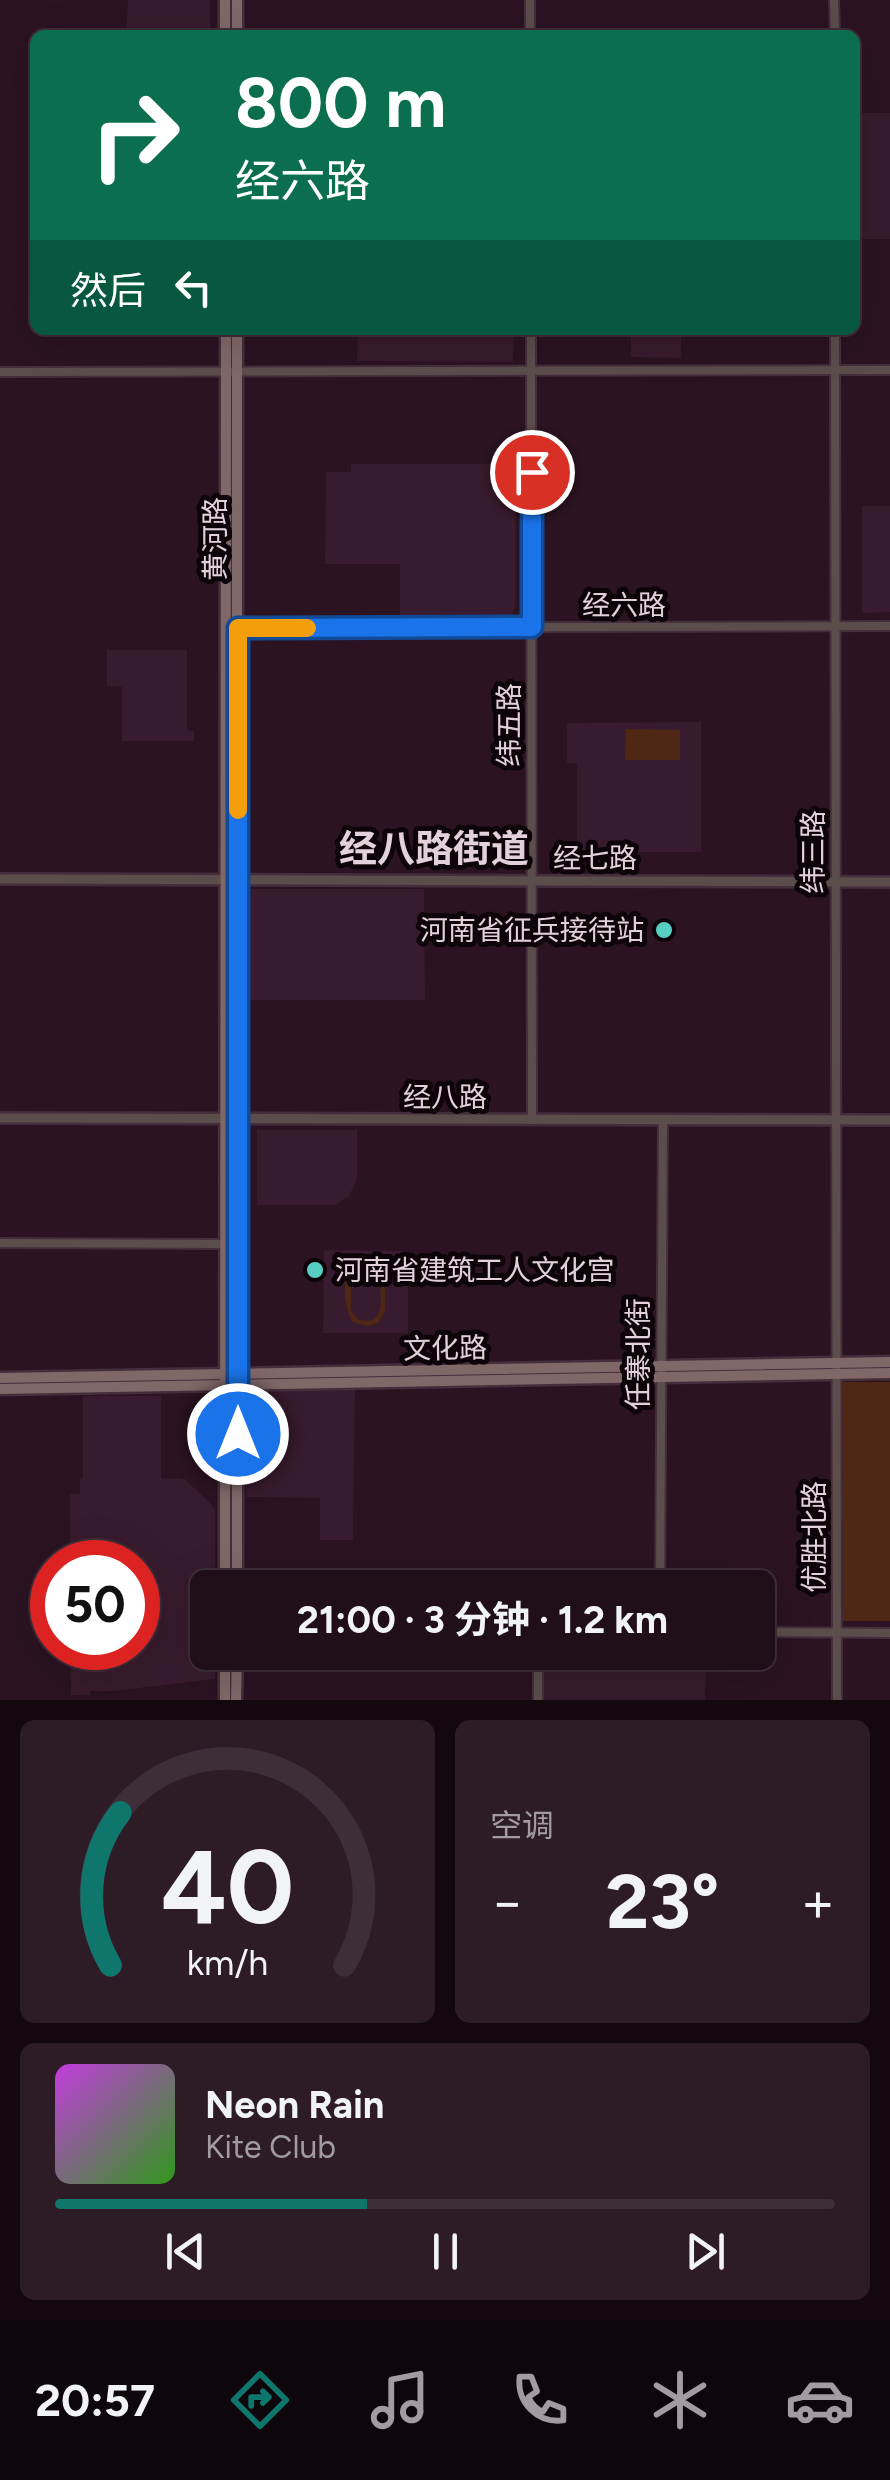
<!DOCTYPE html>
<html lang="zh">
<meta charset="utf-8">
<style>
:root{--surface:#200e19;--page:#2d1c26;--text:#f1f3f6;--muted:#a29ca2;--line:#3d2e38;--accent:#0f766e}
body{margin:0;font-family:Figtree,"Noto Sans SC",sans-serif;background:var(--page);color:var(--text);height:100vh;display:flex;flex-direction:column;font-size:38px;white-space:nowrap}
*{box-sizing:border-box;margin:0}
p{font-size:32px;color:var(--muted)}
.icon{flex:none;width:55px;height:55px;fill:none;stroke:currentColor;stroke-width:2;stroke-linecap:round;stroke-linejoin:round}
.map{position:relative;height:1700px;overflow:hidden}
.details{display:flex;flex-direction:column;gap:20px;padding:20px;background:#12080e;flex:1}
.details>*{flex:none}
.banner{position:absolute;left:30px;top:30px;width:830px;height:305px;border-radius:15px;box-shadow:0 10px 40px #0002,0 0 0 2px var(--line);background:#0b6e4f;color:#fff;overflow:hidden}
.speed{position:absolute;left:30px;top:1540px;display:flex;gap:20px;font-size:50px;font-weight:700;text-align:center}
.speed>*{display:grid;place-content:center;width:130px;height:130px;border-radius:50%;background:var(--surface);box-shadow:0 10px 40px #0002,0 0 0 2px var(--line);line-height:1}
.speed .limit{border:15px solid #d22;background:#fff;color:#111}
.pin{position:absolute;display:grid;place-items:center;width:85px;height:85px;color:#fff;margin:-42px;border:5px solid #fff;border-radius:50%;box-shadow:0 2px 10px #0007}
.me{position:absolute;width:110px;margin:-55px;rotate:0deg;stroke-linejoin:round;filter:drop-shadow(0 0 8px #0008)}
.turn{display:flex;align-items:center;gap:35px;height:210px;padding:0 40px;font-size:45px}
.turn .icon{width:130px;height:130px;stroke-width:2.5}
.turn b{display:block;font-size:70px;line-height:85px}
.then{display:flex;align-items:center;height:95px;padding:0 40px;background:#0003;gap:20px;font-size:38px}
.big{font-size:75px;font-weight:700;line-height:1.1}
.details .tile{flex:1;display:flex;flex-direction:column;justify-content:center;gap:15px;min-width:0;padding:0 35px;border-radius:15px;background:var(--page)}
.details .dial{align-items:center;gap:0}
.dial svg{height:260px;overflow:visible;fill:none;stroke:var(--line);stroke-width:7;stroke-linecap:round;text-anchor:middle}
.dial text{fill:var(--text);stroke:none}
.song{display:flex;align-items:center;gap:30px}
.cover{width:120px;height:120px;border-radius:15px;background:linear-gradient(135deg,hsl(290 70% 55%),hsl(110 70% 35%))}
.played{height:10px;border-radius:5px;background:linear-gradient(90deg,var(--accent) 40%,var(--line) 40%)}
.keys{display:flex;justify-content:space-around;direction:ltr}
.heat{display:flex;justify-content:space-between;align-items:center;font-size:55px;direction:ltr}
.details .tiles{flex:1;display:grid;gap:20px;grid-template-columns:1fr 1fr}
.tile:last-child{grid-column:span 2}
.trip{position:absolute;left:190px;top:1570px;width:585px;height:100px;border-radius:15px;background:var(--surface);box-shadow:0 10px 40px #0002,0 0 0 2px var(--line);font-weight:700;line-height:100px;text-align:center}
.menu{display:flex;height:160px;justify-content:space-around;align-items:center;background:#0d060a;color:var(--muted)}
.menu .icon{width:70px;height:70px}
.menu .on{color:var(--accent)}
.menu b{font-size:45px;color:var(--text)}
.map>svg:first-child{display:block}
.built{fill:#381b2e}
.green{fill:#4e2814;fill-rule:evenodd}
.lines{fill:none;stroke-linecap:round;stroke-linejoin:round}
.minor-casing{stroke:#452e3b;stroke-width:12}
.tertiary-casing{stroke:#452e3b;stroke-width:14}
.secondary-casing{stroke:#452e3b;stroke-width:15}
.minor{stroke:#5c4d4d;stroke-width:8}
.tertiary{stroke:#5c4d4d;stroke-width:9}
.secondary{stroke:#806869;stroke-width:10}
.route-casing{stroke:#114b97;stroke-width:25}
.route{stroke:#1a73e8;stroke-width:18}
.slow{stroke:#f59e0b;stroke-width:18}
.poi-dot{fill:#57cec2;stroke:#0d0409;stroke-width:4}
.labels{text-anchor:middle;stroke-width:10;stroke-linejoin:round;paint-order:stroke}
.street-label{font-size:28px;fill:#e2d1da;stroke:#0d0409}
.poi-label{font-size:28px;fill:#e2d1da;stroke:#0d0409;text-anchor:end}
.district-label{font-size:38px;font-weight:bold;fill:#e2d1da;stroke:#0d0409}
</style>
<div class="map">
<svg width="890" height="1700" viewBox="0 0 890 1700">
<rect width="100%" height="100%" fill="#2b1321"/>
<path class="built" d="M128 0H210V35H126Z
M855 113H890V239H855Z
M358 330H514L513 362 357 361Z
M631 330H681V358L631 357Z
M351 464H516L515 607 511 616 400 617V564H325L326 472H351Z
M862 506H890V612L862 613Z
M107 650H187V730L194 731V741H122V687L107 686Z
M701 722V852H615L614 857H592L591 850H577V763H567V723Z
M245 889H424L425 1000H245Z
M257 1130H357V1179L349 1196 335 1205H257Z
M324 1250 408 1251V1333H323Z
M247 1389 355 1390 353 1540H320V1498L246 1497Z
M83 1396H161V1478L185 1479 211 1504 215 1511V1587L208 1588V1652L215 1653V1679L114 1691H90V1695H71L70 1648H138V1562H70V1494H80V1479L83 1478Z
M544 1653H706L705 1700H544Z"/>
<path class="green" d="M626 729 680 730V760H625Z
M360 1265C387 1264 385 1280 385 1300 385 1306 386 1311 382 1317 378 1324 375 1324 368 1326L353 1322C346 1312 342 1290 347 1277 349 1270 354 1269 360 1265ZM361 1270 371 1271 380 1279C380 1298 387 1326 359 1320L351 1311V1279Z
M842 1382H890V1621H843Z"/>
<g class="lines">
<defs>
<path id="minor" d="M530 0V35
M834 0 835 35
M531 330 532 1120
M835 330 837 1700
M0 372 890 370
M238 628 890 626
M0 1243 227 1244
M660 1588 663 1120
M758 1632 890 1633
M538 1700V1652"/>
<path id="tertiary" d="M0 879 890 882
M0 1118 890 1120"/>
<path id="secondary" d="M225 35V0
M237 35V0
M0 1378 890 1362
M0 1389 890 1373
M225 1588 226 330
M237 1588V330
M225 1700V1652
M236 1700 237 1652"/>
</defs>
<use href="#minor" class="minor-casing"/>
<use href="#tertiary" class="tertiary-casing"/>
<use href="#secondary" class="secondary-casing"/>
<use href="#minor" class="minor"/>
<use href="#tertiary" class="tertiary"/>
<use href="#secondary" class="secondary"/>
</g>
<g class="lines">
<defs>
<path id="route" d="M238 1434V628L532 627V472"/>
</defs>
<use href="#route" class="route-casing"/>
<use href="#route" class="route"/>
<path class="slow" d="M238 810V628H307"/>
</g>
<g class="poi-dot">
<circle cx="664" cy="930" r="10"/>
<circle cx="315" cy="1270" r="10"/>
</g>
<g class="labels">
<g class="street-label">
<text transform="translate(215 539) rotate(-90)" y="10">黄河路</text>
<text x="624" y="615">经六路</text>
<text transform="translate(509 725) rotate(-90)" y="10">纬五路</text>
<text transform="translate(813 852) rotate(-90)" y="10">纬三路</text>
<text x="595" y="868">经七路</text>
<text x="445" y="1107">经八路</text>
<text transform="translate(445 1348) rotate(-1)" y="10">文化路</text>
<text transform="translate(638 1354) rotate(-90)" y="10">任寨北街</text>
<text transform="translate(814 1537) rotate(-90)" y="10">优胜北路</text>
</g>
<g class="poi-label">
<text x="644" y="940">河南省征兵接待站</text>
<text x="335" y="1280" text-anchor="start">河南省建筑工人文化宫</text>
</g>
<g class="district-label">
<text x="434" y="862">经八路街道</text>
</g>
</g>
</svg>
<div class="speed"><div class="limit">50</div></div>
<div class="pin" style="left:532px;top:472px;background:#d93025"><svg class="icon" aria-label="arrive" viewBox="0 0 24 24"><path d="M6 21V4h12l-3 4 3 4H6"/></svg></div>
<svg class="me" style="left:238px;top:1434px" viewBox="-20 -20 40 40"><circle r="17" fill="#1a73e8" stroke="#fff" stroke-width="3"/><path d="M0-11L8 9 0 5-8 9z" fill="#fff"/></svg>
<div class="trip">21:00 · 3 分钟 · 1.2 km</div>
<div class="banner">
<div class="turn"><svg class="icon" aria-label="right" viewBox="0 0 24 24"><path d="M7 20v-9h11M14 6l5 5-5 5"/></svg><div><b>800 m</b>经六路</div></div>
<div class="then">然后<svg class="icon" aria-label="left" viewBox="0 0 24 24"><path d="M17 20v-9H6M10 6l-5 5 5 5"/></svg></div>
</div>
</div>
<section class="details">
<div class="tiles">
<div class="tile dial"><svg viewBox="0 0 100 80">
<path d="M14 69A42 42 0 1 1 86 69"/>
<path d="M14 69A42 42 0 0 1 17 22" stroke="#0f766e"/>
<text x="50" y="56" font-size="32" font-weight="700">40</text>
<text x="50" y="72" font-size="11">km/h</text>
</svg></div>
<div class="tile"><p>空调</p>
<div class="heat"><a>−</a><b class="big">23°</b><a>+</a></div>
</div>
<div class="tile">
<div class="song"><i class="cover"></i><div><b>Neon Rain</b><p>Kite Club</p></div></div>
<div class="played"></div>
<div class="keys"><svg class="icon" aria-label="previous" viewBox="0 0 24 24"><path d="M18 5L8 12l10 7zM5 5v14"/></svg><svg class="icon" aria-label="pause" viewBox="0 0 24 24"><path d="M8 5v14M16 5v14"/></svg><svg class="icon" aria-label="next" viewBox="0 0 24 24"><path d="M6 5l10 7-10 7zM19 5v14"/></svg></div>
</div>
</div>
</section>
<nav class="menu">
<b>20:57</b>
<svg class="icon on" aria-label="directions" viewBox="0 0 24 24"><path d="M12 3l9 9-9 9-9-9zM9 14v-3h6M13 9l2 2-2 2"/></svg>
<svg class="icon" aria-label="music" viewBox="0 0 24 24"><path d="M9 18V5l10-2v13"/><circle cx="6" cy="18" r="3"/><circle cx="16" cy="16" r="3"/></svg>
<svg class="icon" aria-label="phone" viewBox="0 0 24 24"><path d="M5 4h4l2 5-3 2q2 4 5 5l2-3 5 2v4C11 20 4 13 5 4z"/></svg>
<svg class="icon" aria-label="climate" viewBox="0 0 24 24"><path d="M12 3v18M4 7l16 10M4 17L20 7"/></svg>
<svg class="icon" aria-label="car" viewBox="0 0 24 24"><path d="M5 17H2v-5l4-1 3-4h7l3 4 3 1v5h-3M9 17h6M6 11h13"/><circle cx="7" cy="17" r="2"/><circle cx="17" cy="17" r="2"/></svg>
</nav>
